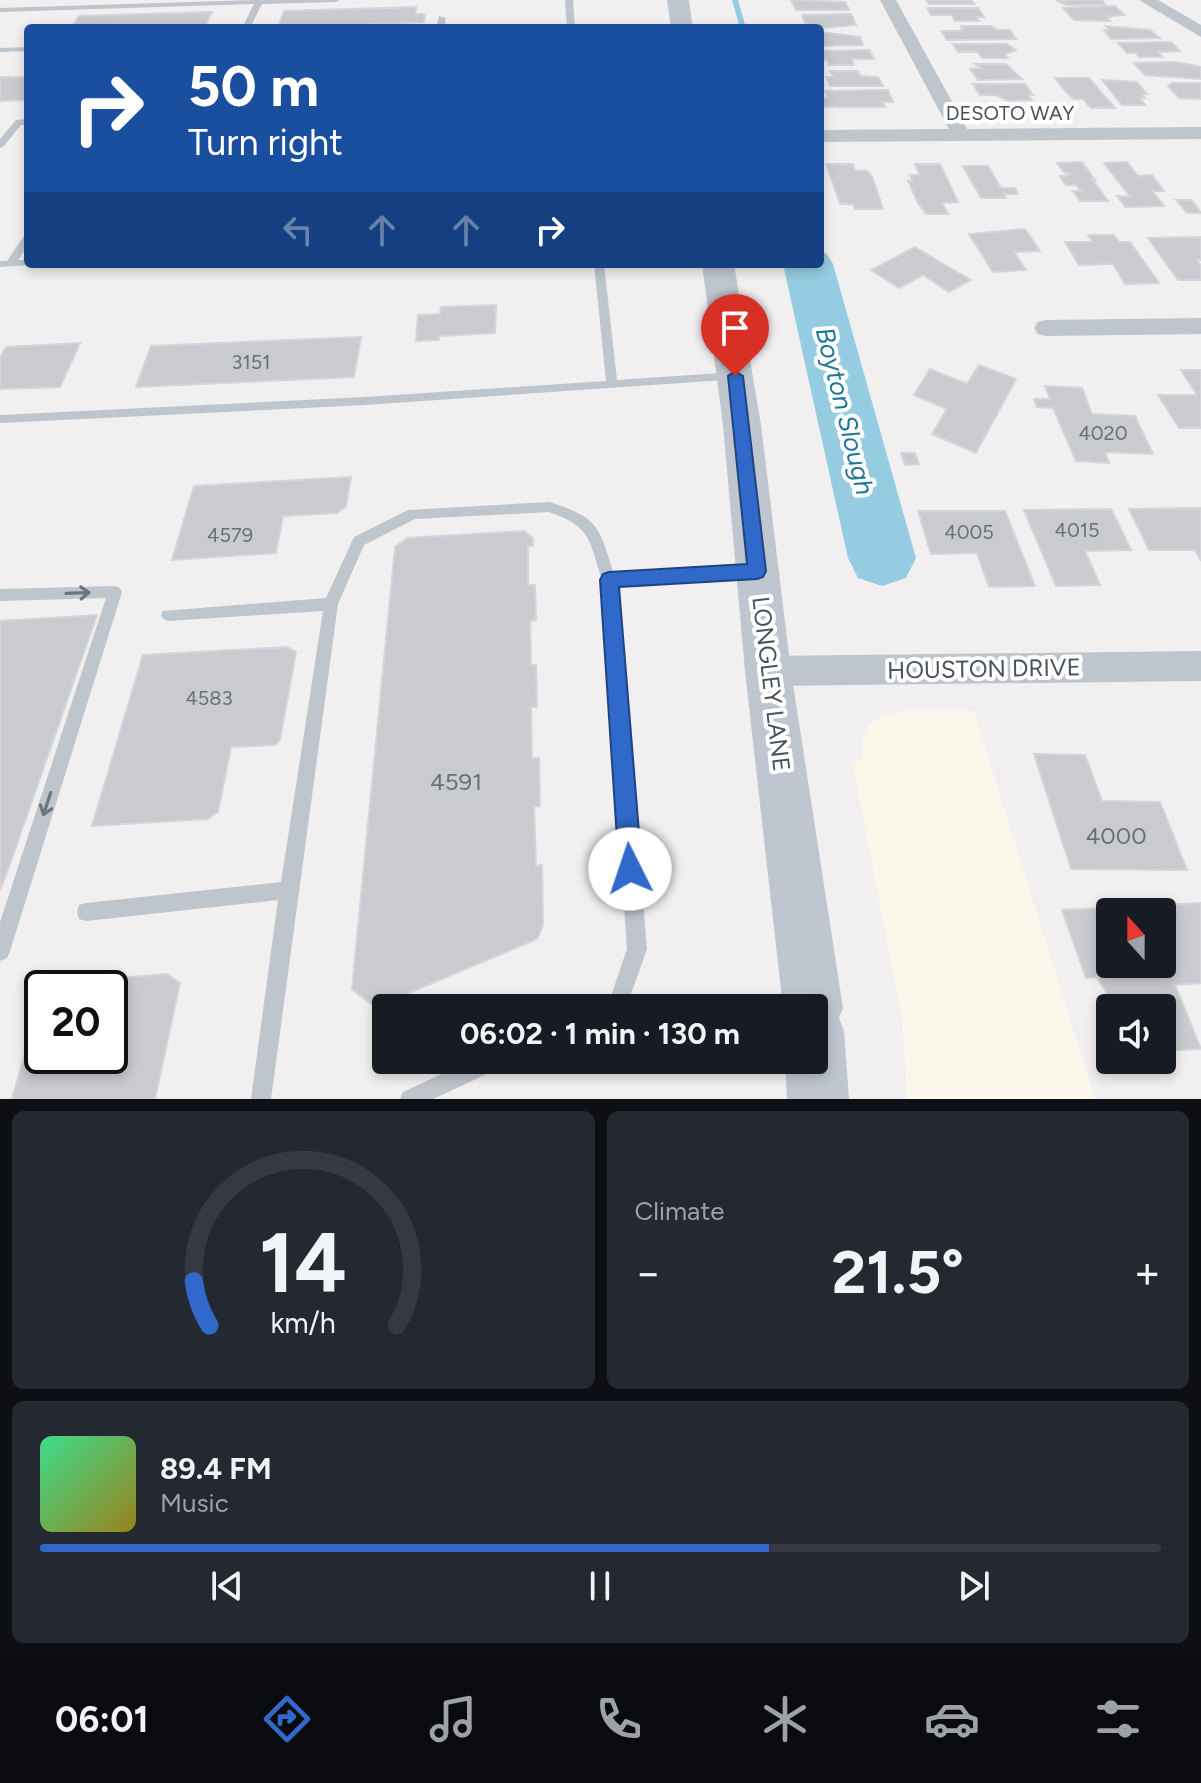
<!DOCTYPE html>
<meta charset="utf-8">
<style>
:root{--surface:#171b24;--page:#242831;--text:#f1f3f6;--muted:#9ea1a6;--line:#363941;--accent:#3069ca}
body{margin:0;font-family:Figtree,sans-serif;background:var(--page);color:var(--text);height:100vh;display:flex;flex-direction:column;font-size:30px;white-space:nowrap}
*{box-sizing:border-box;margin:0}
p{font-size:26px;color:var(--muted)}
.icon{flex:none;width:44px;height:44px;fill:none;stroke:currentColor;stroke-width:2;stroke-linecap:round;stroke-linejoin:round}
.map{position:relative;height:1099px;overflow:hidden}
.sheet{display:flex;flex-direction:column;gap:12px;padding:12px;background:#0d0f14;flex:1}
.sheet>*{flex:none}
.banner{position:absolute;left:24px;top:24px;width:800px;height:244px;border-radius:8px;box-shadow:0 4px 12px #0003;background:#1a4fa0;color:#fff;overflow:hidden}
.needle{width:52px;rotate:339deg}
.tools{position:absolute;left:1096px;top:898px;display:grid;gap:16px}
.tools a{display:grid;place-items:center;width:80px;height:80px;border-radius:8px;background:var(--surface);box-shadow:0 4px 12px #0003;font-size:40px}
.speed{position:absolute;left:24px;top:970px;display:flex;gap:16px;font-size:40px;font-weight:700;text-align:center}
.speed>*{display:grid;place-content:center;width:104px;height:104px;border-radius:50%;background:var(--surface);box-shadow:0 4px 12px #0003;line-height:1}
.speed .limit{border:4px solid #111;border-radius:12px;background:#fff;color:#111}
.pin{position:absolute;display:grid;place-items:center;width:68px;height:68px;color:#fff;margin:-82px -34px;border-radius:50% 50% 50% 0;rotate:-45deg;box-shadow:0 0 8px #0007}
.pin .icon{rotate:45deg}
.me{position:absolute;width:88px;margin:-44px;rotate:356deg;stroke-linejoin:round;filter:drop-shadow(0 0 6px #0008)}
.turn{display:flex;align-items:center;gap:28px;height:168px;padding:0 32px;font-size:36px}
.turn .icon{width:104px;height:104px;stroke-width:2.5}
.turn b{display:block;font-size:56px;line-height:68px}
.lanes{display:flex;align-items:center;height:76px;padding:0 32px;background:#0003;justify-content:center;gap:40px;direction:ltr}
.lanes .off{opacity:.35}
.big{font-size:60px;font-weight:700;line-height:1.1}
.sheet .card{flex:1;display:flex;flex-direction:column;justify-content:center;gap:12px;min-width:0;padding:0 28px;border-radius:12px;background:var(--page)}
.sheet .dial{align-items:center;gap:0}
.dial svg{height:208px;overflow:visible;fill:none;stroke:var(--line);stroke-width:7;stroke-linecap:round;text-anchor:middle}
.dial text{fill:var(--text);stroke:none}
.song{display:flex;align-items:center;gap:24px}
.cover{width:96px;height:96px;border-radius:12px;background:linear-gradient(135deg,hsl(150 70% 55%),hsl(50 70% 35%))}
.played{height:8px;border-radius:4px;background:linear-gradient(90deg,var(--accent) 65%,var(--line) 65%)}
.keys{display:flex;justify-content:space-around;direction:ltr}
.heat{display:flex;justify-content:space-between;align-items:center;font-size:44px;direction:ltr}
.sheet .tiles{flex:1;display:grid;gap:12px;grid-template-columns:1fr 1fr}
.card:last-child{grid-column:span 2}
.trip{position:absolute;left:372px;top:994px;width:456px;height:80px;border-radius:8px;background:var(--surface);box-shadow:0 4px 12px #0003;font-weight:700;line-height:80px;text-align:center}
.tab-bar{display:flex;height:128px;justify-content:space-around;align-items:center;background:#090b0e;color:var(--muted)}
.tab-bar .icon{width:56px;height:56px}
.tab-bar .selected{color:var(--accent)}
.tab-bar b{font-size:36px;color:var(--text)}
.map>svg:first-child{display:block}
.commercial{fill:#faf6ea}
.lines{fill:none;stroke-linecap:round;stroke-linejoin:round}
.stream{fill:#95cce1;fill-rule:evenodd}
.river{fill:#95cce1;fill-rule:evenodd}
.building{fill:#c9cbd1;stroke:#d4d5d9;stroke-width:2;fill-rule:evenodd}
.lane{fill:#bfc5cc;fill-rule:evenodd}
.street{fill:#bfc5cc;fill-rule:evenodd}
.secondary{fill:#bfc6d0;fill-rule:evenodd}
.oneway{stroke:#6c747c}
.route{fill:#3069ca;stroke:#1f4483;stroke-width:2}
.labels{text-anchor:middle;stroke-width:8;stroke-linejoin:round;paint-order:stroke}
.far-street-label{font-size:20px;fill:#49515a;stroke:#fff}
.number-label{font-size:20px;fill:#697078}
.street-label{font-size:24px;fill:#49515a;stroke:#fff}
.near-number-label{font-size:24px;fill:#697078}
.water-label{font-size:26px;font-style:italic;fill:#1e7698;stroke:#fff}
</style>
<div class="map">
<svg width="1201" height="1099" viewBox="0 0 1201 1099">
<rect width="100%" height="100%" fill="#f1efef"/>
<path class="commercial" d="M902 711H974L1095 1099H907L902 1019 852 761 862 760 861 743 867 727 880 717Z"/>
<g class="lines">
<path class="stream" d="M732 0H738L746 28H740Z"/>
<path class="river" d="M820 252 826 253 833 264 916 558 906 578 882 586 858 578 848 558 783 264H820Z"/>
</g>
<path class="building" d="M791 0 845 2 849 10H796Z
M926 0H971L974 4H929Z
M1056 0H1102L1105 4 1067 5Z
M1115 6 1124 15 1110 16 1112 17H1107L1110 21 1074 20 1063 8Z
M416 7 415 14H425L424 22 278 27 284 11Z
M927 8H978L984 17H976L979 21H955L952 15H931Z
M212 12 204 28H71L79 16Z
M851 14 856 25 822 28 805 23 802 15Z
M961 26H991L997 30H1010L1016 39 947 40 941 31H962Z
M1106 26 1150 30 1160 38 1111 39 1104 30H1109Z
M820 32 860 37 863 45 820 46Z
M1171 42 1180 51 1158 52 1163 57H1139L1135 53H1127L1118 43Z
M953 44H1007L1016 50 1005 54 1008 58H982L978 52H958Z
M869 50 874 59H852L854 65H829L827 60H820V51Z
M1177 62 1201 67V79L1145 75 1134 63Z
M975 64H1006L1022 79 978 80 970 69 981 68Z
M830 71H858L860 76 878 77 883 86H830L826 77H833Z
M0 77H28V100L0 101Z
M1055 78H1089L1115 108H1091L1083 99H1074L1067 93Z
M1102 80 1137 82 1147 94H1142L1145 98H1140L1145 105H1122Z
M1172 83H1201V99L1179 98 1168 86Z
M973 84H1025L1033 95H1028L1032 100 1008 101 996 95H980Z
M888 90 893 102H882L885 107H820V98H828L825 91Z
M1082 162 1095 180 1092 179 1108 201H1080L1073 191H1081L1076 185H1066L1060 176 1071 175 1064 172 1057 163Z
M1127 162 1138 176 1152 175 1164 191H1152L1164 206 1125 207 1117 196 1130 197 1104 163Z
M826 164H853L855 171 866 170 872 176 883 209H855L853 204H840Z
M915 164H940L958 202 942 203 948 214H926L918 203 908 181H913L910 175H920Z
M963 166H988L1001 188H1015L1018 194H1004L1006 198H981Z
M1176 200H1192L1201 213H1187Z
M1025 229 1040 251 1014 252 1026 270 993 272 969 234Z
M1088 235H1114L1119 242H1130L1159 283 1125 284 1113 264 1079 265 1065 242H1093Z
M1201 237V260H1197L1201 266V280H1178L1148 238Z
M915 247 943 264 971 280 949 292 923 275 899 288 871 270Z
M496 305 495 333 439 336V340L416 341 418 315 440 314 441 307Z
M361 337 354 377 136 387 151 346Z
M80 343 60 387 0 389V358L6 347Z
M979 365 1016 379 976 453 932 434 947 409 914 395 930 369 967 384Z
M1181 370H1201V428H1179L1158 395H1197Z
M1045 386 1082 388 1092 414 1135 416 1153 454 1105 452 1109 463 1076 461 1053 408 1037 407 1034 399H1050Z
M901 453H915L919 464 905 465Z
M351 477 346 506 337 513 283 516 276 553 172 560 194 486Z
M1201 508V561L1195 550H1149L1129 509Z
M1111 509 1131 550 1085 551 1100 585 1056 586 1024 510Z
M918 511H1005L1035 586 989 587 977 553 931 554Z
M524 531 533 538V546H528V585H535L536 620 530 621 531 665H536L537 707H531L532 758H539L540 806 534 807 536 866 542 865 543 925 537 939 375 1007 352 989 395 547 407 538Z
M97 615 9 867 0 890V621Z
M287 647 296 652 280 740 275 745 231 747 218 812 207 819 92 826 143 655Z
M1034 754 1085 755 1102 801 1160 802 1187 870 1071 869Z
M1201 903V983L1175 985 1201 1049 1162 1051V1008H1116L1097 977 1086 978 1062 910ZM1110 912H1162V964H1110Z
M167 974 180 983 155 1099H12L42 995V1056H110V988H44L45 984Z"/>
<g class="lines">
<path class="lane" d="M255 0H340L336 2 262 4 250 28H242L254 4 0 12V8Z
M565 0H573L575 28H567Z
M439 16 446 18 444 28H436Z
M28 47V51L0 52V48Z
M28 119V125H21L3 147 0 148V139L16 120Z
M28 235V245L18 260H28V264L32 265 0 267V261H7L24 236Z
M594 264H604L617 380 735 372 739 373V379L365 405 0 423V415L365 397 606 381Z
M549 502C600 518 598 526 614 574L753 565 758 567 760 571 758 575 753 577 617 585 647 949 626 1008H598L601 1001 611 996 627 949 602 580C589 540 592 527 549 512L415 519 364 545 338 604 271 1099H251L278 900 86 921 79 919 77 912 79 905 86 903 281 882 323 611 168 621 163 619 161 615 163 611 326 598 354 537 408 510Z
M115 586 120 588 122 592 10 951 7 958 0 961V922L106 598 0 601V589Z
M472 1060H505L502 1067 433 1099H400L403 1092Z"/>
<path class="street" d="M880 0H896L967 129 1201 127V139L820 142V130L949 129Z
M1139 0H1158L1201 25V37Z
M1201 318V334L1046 336 1038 334 1034 328 1038 322 1046 320Z
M1201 651V681L768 686 756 682 751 671 756 660 768 656Z"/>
<path class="secondary" d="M667 0H689L693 28H671Z
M702 264H734L761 425 791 671 843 1008 839 1018 844 1031 849 1099H787L785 1060H814V1008H783L745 671 723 425Z"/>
</g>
<defs><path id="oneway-shaft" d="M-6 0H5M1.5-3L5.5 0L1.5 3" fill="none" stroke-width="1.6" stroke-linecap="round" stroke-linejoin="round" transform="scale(2)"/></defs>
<g class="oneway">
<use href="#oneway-shaft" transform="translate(78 593) rotate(-2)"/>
<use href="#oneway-shaft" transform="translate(47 804) rotate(108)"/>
</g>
<path class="route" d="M735 371 743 376 766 571 763 577 757 579 619 587 642 869 639 877 630 881 622 877 619 869 600 580 603 574 609 572 747 564 728 376Z"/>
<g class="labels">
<g class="far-street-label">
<text x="1010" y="120">DESOTO WAY</text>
</g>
<g class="number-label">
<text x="251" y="369">3151</text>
<text x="1103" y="440">4020</text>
<text x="1077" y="537">4015</text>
<text x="969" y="539">4005</text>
<text x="230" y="542">4579</text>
<text x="209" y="705">4583</text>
</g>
<g class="street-label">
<text transform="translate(984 669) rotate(-1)" y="8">HOUSTON DRIVE</text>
<text transform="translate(771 684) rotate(83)" y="8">LONGLEY LANE</text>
</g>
<g class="near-number-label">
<text x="456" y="790">4591</text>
<text x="1116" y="844">4000</text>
</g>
<g class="water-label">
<text transform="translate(845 411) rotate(76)" y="9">Boyton Slough</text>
</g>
</g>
</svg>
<div class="tools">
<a><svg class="needle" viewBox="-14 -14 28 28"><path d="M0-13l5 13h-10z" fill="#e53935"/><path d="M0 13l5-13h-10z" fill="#9ea1a6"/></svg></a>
<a><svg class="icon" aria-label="sound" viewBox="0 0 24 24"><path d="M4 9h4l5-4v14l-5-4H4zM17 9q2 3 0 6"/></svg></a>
</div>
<div class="speed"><div class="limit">20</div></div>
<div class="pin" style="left:735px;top:376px;background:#d93025"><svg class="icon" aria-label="arrive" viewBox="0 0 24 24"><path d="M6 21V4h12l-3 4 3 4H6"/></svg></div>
<svg class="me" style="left:630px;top:869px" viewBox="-20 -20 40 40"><circle r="19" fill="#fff"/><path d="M0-13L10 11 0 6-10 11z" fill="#3069ca"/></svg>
<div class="trip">06:02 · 1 min · 130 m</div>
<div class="banner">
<div class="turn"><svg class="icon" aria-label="right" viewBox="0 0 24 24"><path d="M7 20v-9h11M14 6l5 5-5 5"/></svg><div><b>50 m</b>Turn right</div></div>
<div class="lanes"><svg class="icon off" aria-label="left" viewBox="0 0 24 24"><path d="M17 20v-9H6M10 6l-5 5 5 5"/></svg><svg class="icon off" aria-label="ahead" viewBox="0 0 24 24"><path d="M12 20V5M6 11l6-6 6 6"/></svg><svg class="icon off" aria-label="ahead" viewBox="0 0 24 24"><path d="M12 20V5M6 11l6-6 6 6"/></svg><svg class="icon" aria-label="right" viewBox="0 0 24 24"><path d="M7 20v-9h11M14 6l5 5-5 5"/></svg></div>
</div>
</div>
<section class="sheet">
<div class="tiles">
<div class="card dial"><svg viewBox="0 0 100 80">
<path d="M14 69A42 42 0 1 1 86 69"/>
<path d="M14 69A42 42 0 0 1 8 52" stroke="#3069ca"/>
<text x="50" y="56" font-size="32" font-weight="700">14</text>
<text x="50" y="72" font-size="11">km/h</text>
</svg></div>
<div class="card"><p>Climate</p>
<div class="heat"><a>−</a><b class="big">21.5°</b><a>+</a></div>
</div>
<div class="card">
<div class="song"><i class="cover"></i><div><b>89.4 FM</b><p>Music</p></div></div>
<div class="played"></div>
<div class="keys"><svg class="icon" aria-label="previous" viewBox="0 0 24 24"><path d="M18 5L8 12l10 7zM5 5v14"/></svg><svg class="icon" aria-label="pause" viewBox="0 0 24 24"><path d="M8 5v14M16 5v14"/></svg><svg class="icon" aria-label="next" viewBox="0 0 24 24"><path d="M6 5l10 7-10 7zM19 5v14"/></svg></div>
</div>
</div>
</section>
<nav class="tab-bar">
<b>06:01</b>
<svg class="icon selected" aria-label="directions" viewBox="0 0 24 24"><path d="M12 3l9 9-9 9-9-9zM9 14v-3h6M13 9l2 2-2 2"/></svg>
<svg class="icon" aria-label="music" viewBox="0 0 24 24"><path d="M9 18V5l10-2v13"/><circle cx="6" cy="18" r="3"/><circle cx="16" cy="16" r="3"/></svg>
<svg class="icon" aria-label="phone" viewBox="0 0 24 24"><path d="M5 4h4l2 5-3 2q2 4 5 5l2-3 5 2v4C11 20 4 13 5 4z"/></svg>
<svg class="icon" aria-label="climate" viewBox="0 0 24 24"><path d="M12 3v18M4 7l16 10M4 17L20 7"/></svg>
<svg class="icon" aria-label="car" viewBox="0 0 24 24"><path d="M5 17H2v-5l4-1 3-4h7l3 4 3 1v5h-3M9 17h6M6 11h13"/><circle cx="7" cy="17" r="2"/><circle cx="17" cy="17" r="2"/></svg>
<svg class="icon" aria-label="filters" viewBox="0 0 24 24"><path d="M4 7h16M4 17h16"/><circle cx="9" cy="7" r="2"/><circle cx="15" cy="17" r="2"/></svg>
</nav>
